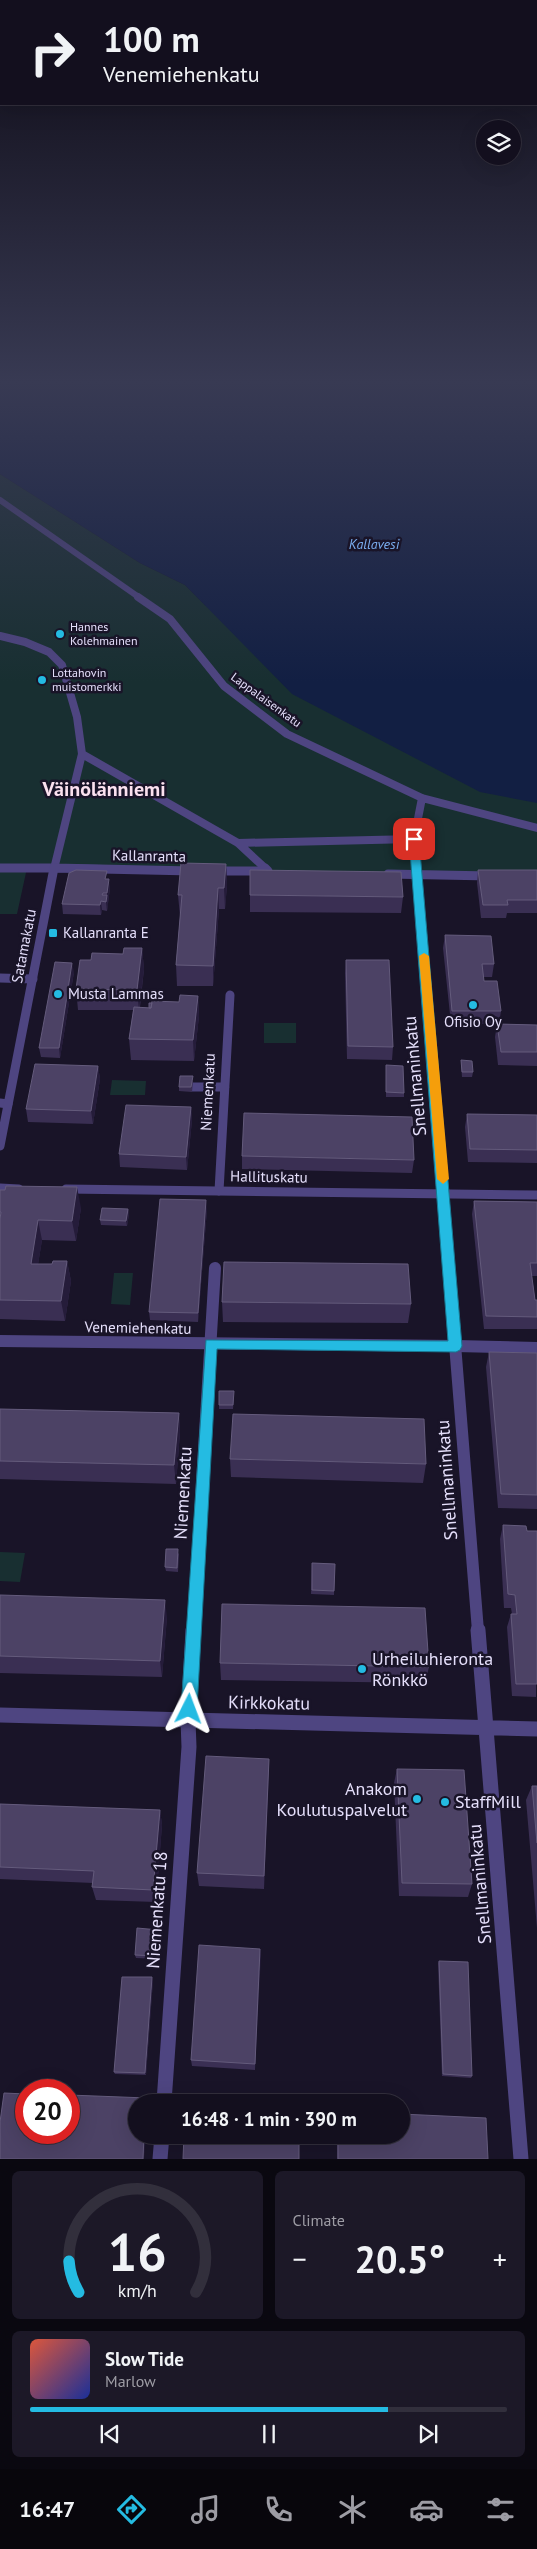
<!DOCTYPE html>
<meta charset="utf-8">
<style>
:root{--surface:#130f1e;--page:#1c1827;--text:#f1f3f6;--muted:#9d9ca4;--line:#322f3c;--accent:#24bbe2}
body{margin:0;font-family:"PT Sans",sans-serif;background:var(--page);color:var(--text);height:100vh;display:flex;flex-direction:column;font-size:19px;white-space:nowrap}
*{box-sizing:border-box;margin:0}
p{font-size:16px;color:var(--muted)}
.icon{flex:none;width:28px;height:28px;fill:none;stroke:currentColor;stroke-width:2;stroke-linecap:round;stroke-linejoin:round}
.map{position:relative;height:2159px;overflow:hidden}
.drawer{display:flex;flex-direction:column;gap:12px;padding:12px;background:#0a0810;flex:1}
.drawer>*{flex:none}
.guide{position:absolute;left:0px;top:0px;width:538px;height:105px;box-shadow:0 5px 20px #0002,0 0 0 1px var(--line);background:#130f1e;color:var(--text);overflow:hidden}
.controls{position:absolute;left:476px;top:120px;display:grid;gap:10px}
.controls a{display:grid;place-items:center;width:45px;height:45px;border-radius:50%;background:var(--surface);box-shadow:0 5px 20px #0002,0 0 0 1px var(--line);font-size:25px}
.speed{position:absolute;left:15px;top:2079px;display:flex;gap:10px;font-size:25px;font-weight:700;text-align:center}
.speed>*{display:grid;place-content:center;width:65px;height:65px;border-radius:50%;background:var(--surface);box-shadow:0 5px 20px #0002,0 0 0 1px var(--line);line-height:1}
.speed .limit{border:8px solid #d22;background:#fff;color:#111}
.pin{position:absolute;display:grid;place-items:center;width:42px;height:42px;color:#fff;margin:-21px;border-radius:10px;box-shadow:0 2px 8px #0006}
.me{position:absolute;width:55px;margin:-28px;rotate:3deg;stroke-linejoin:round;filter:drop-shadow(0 0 4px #0008)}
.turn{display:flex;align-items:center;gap:18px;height:105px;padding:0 20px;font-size:22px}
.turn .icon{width:65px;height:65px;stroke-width:2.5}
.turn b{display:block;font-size:35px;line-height:42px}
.big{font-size:38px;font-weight:700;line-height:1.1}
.drawer .widget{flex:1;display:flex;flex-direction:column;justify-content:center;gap:8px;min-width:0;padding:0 18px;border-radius:8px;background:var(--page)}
.drawer .dial{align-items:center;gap:0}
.dial svg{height:130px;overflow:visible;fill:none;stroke:var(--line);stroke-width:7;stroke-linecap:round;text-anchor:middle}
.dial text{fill:var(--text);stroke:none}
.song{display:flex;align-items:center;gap:15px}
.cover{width:60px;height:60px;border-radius:8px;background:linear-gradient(135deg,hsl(10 70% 55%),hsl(230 70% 35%))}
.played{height:5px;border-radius:2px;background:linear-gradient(90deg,var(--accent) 75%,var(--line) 75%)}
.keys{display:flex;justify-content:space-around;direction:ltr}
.heat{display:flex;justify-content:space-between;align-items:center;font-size:28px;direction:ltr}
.drawer .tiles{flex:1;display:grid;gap:12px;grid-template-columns:1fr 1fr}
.widget:last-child{grid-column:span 2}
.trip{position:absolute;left:128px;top:2094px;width:282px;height:50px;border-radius:25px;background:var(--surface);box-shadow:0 5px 20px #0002,0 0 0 1px var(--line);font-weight:700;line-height:50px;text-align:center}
.tab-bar{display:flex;height:80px;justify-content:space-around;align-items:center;background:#08060c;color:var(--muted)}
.tab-bar .icon{width:35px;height:35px}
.tab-bar .active{color:var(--accent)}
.tab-bar b{font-size:22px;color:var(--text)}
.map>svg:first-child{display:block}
.green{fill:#182f31}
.water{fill:#121f43}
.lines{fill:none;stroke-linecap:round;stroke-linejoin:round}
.lane-far3{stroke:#4e4581;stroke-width:8}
.lane-far2{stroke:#4e4581;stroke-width:9}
.lane-far1{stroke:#4e4581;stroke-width:12}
.lane{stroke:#4e4581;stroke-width:15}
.street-far4{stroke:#4e4581;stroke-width:6}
.street-far3{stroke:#4e4581;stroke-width:8}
.street-far2{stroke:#4e4581;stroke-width:9}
.street-far1{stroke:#4e4581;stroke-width:12}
.street{stroke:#4e4581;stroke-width:15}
.wall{fill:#3a2f53}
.shaded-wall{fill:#251c3a}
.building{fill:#4c4265;stroke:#645b7c}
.route{fill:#24bbe2;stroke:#177a93}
.slow{fill:#f59e0b}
.poi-dot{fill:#24bbe2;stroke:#191428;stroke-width:2}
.labels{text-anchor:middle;stroke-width:5;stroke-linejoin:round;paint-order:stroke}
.far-poi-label{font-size:12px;fill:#e5dffb;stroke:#191428;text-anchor:start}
.far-street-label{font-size:12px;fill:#e5dffb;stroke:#191428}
.far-water-label{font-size:14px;font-style:italic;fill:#7aacee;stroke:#191428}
.street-label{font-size:15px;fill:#e5dffb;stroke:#191428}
.poi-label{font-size:15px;fill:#e5dffb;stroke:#191428;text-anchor:start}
.near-street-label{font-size:18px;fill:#e5dffb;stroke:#191428}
.near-poi-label{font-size:18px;fill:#e5dffb;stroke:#191428;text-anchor:start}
.district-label{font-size:20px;font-weight:bold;fill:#fbe1ef;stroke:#191428}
</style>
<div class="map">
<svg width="537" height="2159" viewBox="0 0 537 2159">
<rect width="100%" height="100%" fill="#191428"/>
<path class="green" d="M0 474 140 563 185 585 205 605 537 699V874L27 868 17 914H0Z
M264 1023H296V1043H264Z
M112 1080 146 1081 145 1095H110Z
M114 1273H133L130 1305 111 1304Z
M0 1552 25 1553 20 1582 0 1581Z"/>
<path class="water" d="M0 380H537V803L480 792 292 694 185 585 140 563 0 474Z"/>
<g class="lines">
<path class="lane-far3" d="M0 868H54"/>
<path class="lane-far2" d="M0 868H54
M0 978 33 979
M192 1087H225
M0 1103 8 1104
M219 1191 230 995"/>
<path class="lane-far1" d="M455 1346 537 1348
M193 1631 215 1268"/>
<path class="lane" d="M164 2102 189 1747 188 1720 193 1630
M160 2159 162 2135"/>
<path class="street-far4" d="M0 500 140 598"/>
<path class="street-far3" d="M138 597 170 619 224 686 287 734 422 798 537 828
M0 636 25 642 49 652 62 665 77 717 82 754 54 869
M82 754 238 843 266 869
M238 843 414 839
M54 868 103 869
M416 869 414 839 422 798"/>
<path class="street-far2" d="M54 868 193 871
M265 868 268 871
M416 868 444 1208
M213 871H263
M388 874 491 876
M0 1146 54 868
M0 1188 19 1189
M66 1189 537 1195"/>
<path class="street-far1" d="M444 1207 478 1631
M0 1341 455 1346"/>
<path class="street" d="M478 1630 521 2159
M0 1715 537 1729"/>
</g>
<path class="wall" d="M226 864 227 885 225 909H219L213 986H177L176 965 180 916 178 895Z
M478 870H537V913H507L506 918H481L477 883Z
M107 879 110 888 107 911 102 910 101 915 63 914 62 904Z
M250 895 403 897 401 913 250 912Z
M445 935 494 964 492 977H483L484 981 501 1011 499 1024H451L443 948Z
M142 948 144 969 140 1007 149 1008 179 1002 198 996 199 1016 194 1061 131 1060 129 1039 133 1010H78L76 989 91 960 123 954Z
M346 960 393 1047 392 1060 347 1059 345 973Z
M74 972 60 1058 41 1057 39 1048Z
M497 1024 537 1025V1066L498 1065 495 1037Z
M461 1060 473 1072 472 1077H462L461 1065Z
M386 1065 404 1093V1097H386Z
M98 1066 100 1079 93 1124 28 1122 26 1109Z
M193 1081 192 1092 179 1091V1087Z
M191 1107 192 1120 187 1170 120 1167 119 1154Z
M467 1114 537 1115V1163L468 1162 465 1127Z
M242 1156 414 1160 412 1173 242 1169Z
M0 1190 81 1208 76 1241 42 1240 38 1264H52L67 1261 71 1281 65 1321 0 1319Z
M474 1201 537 1202V1276H532L535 1300H537V1329H484L472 1214Z
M128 1209 129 1214 127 1226 101 1225 100 1220Z
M207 1209 198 1322 150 1320 149 1312Z
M222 1302 411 1304 408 1323 223 1322Z
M489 1352 537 1353V1509L498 1508 486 1367Z
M234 1396 233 1409H219V1405Z
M0 1409 179 1413 180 1432 176 1484 0 1479Z
M230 1459 426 1464 423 1483 231 1477Z
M503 1525 527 1531H537L536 1697 512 1696 507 1627 511 1614H512L511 1608H504L500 1539Z
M179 1553 178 1572 166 1571 165 1567Z
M312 1563 335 1564 334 1595 311 1594Z
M0 1595 167 1617 162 1677 0 1673Z
M220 1663 429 1667 425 1683 221 1680Z
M269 1759 264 1889 199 1886 197 1873Z
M397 1769 472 1884 468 1897 399 1896 394 1783Z
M532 1786H537V1928L526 1800Z
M0 1804 160 1810 162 1825 156 1902 96 1900 92 1887 93 1883 0 1879Z
M159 1933 157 1959 136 1958 135 1955Z
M260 1949 255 2070 192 2066 191 2060Z
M439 1961 472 2076 471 2078 442 2076 438 1963Z
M153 1980 146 2075 115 2074 114 2072Z
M337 2135H401L488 2159H337Z"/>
<path class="shaded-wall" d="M226 864 227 885 225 909 224 888Z
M109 879 110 888 108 902 107 893Z
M218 888 219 909 213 986V966Z
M107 895 108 905 107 911 106 902Z
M101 901 102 910 101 915 100 905Z
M142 948 144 969 139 1010 137 990Z
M72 963 74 972 60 1058 59 1048Z
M198 996 199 1016 194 1061 193 1040Z
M98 1066 100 1079 93 1124 91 1111Z
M191 1107 192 1120 187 1170 186 1157Z
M77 1187 81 1208 76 1241 72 1221Z
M206 1200 207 1209 198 1322V1313Z
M128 1209 129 1214 127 1226 126 1221Z
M38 1220 42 1240 35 1284 31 1264Z
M67 1261 71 1281 65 1321 61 1301Z
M179 1413 180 1432 176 1484 174 1465Z
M165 1600 167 1617 162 1677 160 1661Z
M269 1759V1774L264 1889V1876Z
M160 1810 162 1825 156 1902 153 1890Z
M159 1930V1933L157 1959 156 1956Z
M260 1949 261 1956 255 2070V2064Z
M152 1977 153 1980 146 2075 145 2073Z
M144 2135H146L144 2159H143Z"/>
<path class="building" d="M181 863 226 864 224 888H218L213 966 176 965 182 895H178Z
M76 870 107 871 105 879H109L107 893H103L102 895H107L106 902 101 901 100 905 62 904 69 873Z
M250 870 401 872 403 897 250 895Z
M478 870H537V900H507L508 905H483Z
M445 935 491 936 494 964H482L484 981H497L501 1011H452Z
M124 948H142L137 990 76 989 80 960H91L92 953 123 954Z
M346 960H389L393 1047 348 1046Z
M55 962 72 963 59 1048H39Z
M180 995 198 996 193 1040 129 1039 134 1007 151 1008 152 1001 179 1002Z
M149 1003H152L151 1008H149Z
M497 1024 537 1025V1052H501Z
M461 1060 472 1061 473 1072H462Z
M35 1064 98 1066 91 1111 26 1109Z
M386 1065 403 1066 404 1093 386 1092Z
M180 1076H193L191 1087H179Z
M126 1105 191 1107 186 1157 119 1154Z
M244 1113 412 1117 414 1160 242 1156Z
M467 1114 537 1115V1150L470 1149Z
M6 1186 77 1187 72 1221 38 1220 31 1264H52L53 1261H67L61 1301 0 1300V1219L1 1212H0V1190H5Z
M160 1199 206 1200 198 1313 149 1312Z
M474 1201 537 1202V1263H530L535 1300H537V1317L486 1316Z
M102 1208 128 1209 126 1221 100 1220Z
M224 1262 408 1264 411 1304 222 1302Z
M489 1352 537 1353V1495L501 1494Z
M219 1391H234L233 1405H219Z
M0 1409 179 1413 174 1465 0 1461Z
M233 1414 424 1419 426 1464 230 1459Z
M503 1525 526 1526 527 1531H537V1684H516L511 1614H517L516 1605 515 1595 508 1594Z
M166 1549H178L177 1568 165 1567Z
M312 1563 335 1564 334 1591 312 1590Z
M0 1595 165 1600 160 1661 0 1656Z
M222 1604 425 1608 429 1667 220 1663Z
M206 1756 269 1759 264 1876 197 1873Z
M397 1769 464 1770 472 1884 402 1883Z
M532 1786H537V1843Z
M0 1804 160 1810 153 1890 92 1887 94 1871 0 1867Z
M137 1928 159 1930 156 1956 135 1955Z
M199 1945 260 1949 255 2064 191 2060Z
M439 1961 468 1962 472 2076 443 2074Z
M122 1977H152L145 2073 114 2072Z
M4 2093 26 2094V2132H69V2095L147 2098 146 2102H136V2135H144L143 2159H0V2122Z
M401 2114 486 2118 488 2159H338V2135H401Z
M184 2135H299V2159H183Z"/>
<linearGradient id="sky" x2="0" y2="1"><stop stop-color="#0e0b16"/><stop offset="0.56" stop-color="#383a53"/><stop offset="1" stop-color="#383a53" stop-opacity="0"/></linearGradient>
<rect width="537" height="682" fill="url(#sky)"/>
<path class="route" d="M414 836 419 839 462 1346 460 1350 456 1352 217 1349 197 1709 194 1715 189 1717 183 1715 181 1709 206 1340 448 1341 409 839Z"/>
<path class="slow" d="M424 953 429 956 449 1179 443 1184 437 1179 419 956Z"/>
<g class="poi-dot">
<circle cx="60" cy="634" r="5"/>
<circle cx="42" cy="680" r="5"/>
<rect x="48" y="928" width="10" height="10" rx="2.5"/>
<circle cx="58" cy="994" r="5"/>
<circle cx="473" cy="1005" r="5"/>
<circle cx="362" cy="1669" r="5"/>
<circle cx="417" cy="1799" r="5"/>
<circle cx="445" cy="1802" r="5"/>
</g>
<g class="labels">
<g class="far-poi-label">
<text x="70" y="631">Hannes<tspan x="70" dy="14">Kolehmainen</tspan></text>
<text x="52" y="677">Lottahovin<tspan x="52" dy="14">muistomerkki</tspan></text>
</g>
<g class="far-street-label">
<text transform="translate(266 700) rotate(36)" y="4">Lappalaisenkatu</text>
</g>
<g class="far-water-label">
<text x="374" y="549">Kallavesi</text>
</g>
<g class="street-label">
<text transform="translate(149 856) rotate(1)" y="5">Kallanranta</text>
<text transform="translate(24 946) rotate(-79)" y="5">Satamakatu</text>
<text transform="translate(208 1092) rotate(-87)" y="5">Niemenkatu</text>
<text transform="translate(269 1177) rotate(1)" y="5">Hallituskatu</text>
<text transform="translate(138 1328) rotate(1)" y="5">Venemiehenkatu</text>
</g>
<g class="poi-label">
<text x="63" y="938">Kallanranta E</text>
<text x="68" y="999">Musta Lammas</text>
<text x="473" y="1027" text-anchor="middle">Ofisio Oy</text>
</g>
<g class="near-street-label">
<text transform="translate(415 1076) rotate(-95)" y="6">Snellmaninkatu</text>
<text transform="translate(447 1480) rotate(-94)" y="6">Snellmaninkatu</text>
<text transform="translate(183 1493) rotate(-87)" y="6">Niemenkatu</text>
<text transform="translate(269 1703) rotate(1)" y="6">Kirkkokatu</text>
<text transform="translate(480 1884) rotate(-95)" y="6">Snellmaninkatu</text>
<text transform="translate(157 1910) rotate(-86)" y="6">Niemenkatu 18</text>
</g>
<g class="near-poi-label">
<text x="372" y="1665">Urheiluhieronta<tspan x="372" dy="21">Rönkkö</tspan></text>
<text x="407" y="1795" text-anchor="end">Anakom<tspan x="407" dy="21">Koulutuspalvelut</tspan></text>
<text x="455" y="1808">StaffMill</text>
</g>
<g class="district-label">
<text x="104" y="796">Väinölänniemi</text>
</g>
</g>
</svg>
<div class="controls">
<a><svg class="icon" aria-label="layers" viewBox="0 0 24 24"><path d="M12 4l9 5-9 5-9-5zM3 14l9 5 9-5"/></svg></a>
</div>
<div class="speed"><div class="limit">20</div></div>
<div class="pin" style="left:414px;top:839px;background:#d93025"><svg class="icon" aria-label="arrive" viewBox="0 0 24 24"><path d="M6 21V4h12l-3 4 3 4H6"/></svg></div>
<svg class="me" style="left:189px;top:1709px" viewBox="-20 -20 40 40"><path d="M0-17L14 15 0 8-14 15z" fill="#24bbe2" stroke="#fff" stroke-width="4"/></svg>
<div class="trip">16:48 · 1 min · 390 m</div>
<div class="guide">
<div class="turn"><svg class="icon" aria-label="right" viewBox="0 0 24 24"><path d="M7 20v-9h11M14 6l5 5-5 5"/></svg><div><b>100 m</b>Venemiehenkatu</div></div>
</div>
</div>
<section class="drawer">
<div class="tiles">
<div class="widget dial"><svg viewBox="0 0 100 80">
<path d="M14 69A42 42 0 1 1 86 69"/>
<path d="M14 69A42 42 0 0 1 8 50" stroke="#24bbe2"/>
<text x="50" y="56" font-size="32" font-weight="700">16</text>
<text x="50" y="72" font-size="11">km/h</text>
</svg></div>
<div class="widget"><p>Climate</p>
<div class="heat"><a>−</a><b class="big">20.5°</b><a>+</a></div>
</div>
<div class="widget">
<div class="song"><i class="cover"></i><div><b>Slow Tide</b><p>Marlow</p></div></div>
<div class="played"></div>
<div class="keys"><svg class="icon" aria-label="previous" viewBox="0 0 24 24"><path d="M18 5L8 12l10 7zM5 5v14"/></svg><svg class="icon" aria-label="pause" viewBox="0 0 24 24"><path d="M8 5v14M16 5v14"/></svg><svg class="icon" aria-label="next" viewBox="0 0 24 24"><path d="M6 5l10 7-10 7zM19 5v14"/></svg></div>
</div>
</div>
</section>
<nav class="tab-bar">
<b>16:47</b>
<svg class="icon active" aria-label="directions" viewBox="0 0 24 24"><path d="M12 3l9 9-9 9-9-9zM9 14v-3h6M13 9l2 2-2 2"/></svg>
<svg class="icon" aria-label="music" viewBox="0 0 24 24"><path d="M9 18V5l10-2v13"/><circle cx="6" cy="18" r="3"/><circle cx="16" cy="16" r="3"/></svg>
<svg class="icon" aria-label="phone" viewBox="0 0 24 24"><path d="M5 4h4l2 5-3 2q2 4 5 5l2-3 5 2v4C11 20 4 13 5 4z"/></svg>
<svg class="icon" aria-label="climate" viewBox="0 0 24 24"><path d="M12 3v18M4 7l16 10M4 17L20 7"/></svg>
<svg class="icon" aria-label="car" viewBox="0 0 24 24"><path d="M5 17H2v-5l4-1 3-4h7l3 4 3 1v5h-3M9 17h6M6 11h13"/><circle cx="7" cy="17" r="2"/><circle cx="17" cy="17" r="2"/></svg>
<svg class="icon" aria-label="filters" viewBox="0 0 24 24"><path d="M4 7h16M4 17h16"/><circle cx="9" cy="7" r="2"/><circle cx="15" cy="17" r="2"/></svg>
</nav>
